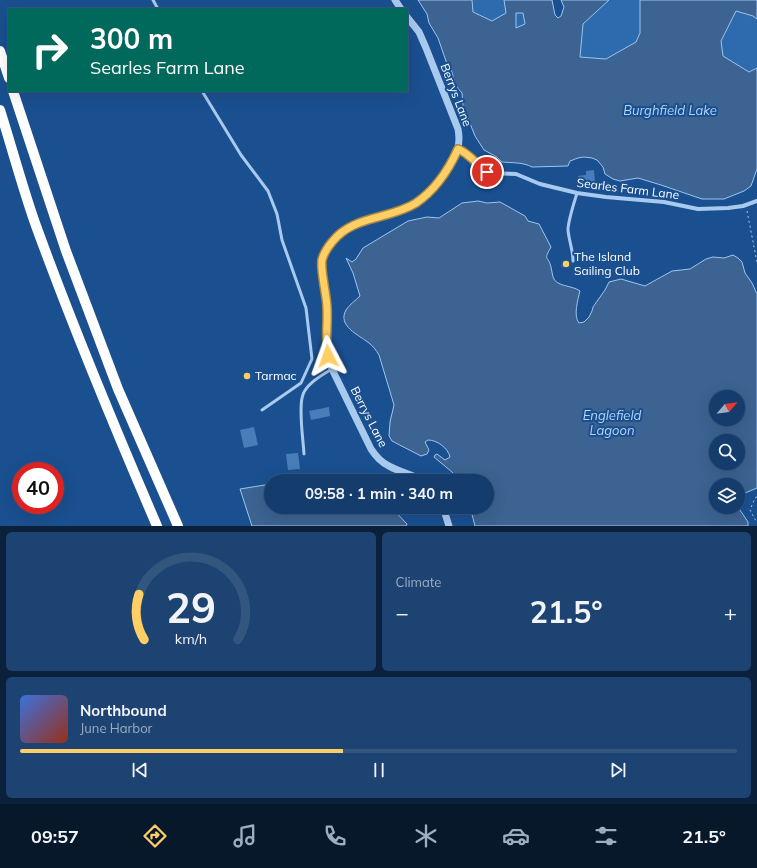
<!DOCTYPE html>
<meta charset="utf-8">
<style>
:root{--surface:#143c6c;--page:#1d4372;--text:#f1f3f6;--muted:#9dadc2;--line:#33567f;--accent:#ffcf66}
body{margin:0;font-family:Mulish,sans-serif;background:var(--page);color:var(--text);height:100vh;display:flex;flex-direction:column;font-size:15px;white-space:nowrap}
*{box-sizing:border-box;margin:0}
p{font-size:13px;color:var(--muted)}
.icon{flex:none;width:22px;height:22px;fill:none;stroke:currentColor;stroke-width:2;stroke-linecap:round;stroke-linejoin:round}
.map{position:relative;height:526px;overflow:hidden}
.sheet{display:flex;flex-direction:column;gap:6px;padding:6px;background:#0b213b;flex:1}
.sheet>*{flex:none}
.banner{position:absolute;left:8px;top:8px;width:400px;height:84px;border-radius:0px;box-shadow:0 4px 16px #0002,0 0 0 1px var(--line);background:#00695c;color:#fff;overflow:hidden}
.needle{width:26px;rotate:61deg}
.tools{position:absolute;left:709px;top:390px;display:grid;gap:8px}
.tools a{display:grid;place-items:center;width:36px;height:36px;border-radius:50%;background:var(--surface);box-shadow:0 4px 16px #0002,0 0 0 1px var(--line);font-size:20px}
.speed{position:absolute;left:12px;top:462px;display:flex;gap:8px;font-size:20px;font-weight:700;text-align:center}
.speed>*{display:grid;place-content:center;width:52px;height:52px;border-radius:50%;background:var(--surface);box-shadow:0 4px 16px #0002,0 0 0 1px var(--line);line-height:1}
.speed .limit{border:6px solid #d22;background:#fff;color:#111}
.pin{position:absolute;display:grid;place-items:center;width:34px;height:34px;color:#fff;margin:-17px;border:2px solid #fff;border-radius:50%;box-shadow:0 1px 4px #0007}
.me{position:absolute;width:44px;margin:-22px;rotate:356deg;stroke-linejoin:round;filter:drop-shadow(0 0 3px #0008)}
.turn{display:flex;align-items:center;gap:14px;height:84px;padding:0 16px;font-size:18px}
.turn .icon{width:52px;height:52px;stroke-width:2.5}
.turn b{display:block;font-size:28px;line-height:34px}
.big{font-size:30px;font-weight:700;line-height:1.1}
.sheet .tile{flex:1;display:flex;flex-direction:column;justify-content:center;gap:6px;min-width:0;padding:0 14px;border-radius:6px;background:var(--page)}
.sheet .dial{align-items:center;gap:0}
.dial svg{height:104px;overflow:visible;fill:none;stroke:var(--line);stroke-width:7;stroke-linecap:round;text-anchor:middle}
.dial text{fill:var(--text);stroke:none}
.song{display:flex;align-items:center;gap:12px}
.cover{width:48px;height:48px;border-radius:6px;background:linear-gradient(135deg,hsl(220 70% 55%),hsl(10 70% 35%))}
.played{height:4px;border-radius:2px;background:linear-gradient(90deg,var(--accent) 45%,var(--line) 45%)}
.keys{display:flex;justify-content:space-around;direction:ltr}
.heat{display:flex;justify-content:space-between;align-items:center;font-size:22px;direction:ltr}
.sheet .tiles{flex:1;display:grid;gap:6px;grid-template-columns:1fr 1fr}
.tile:last-child{grid-column:span 2}
.trip{position:absolute;left:264px;top:474px;width:230px;height:40px;border-radius:20px;background:var(--surface);box-shadow:0 4px 16px #0002,0 0 0 1px var(--line);font-weight:700;line-height:40px;text-align:center}
.tab-bar{display:flex;height:64px;justify-content:space-around;align-items:center;background:#08182b;color:var(--muted)}
.tab-bar .icon{width:28px;height:28px}
.tab-bar .current{color:var(--accent)}
.tab-bar b{font-size:18px;color:var(--text)}
.map>svg:first-child{display:block}
.green{fill:#2d6bae}
.water{fill:#3c6391;stroke:#9cc5f1;fill-rule:evenodd}
.building{fill:#477db9}
.lines{fill:none;stroke-linecap:round;stroke-linejoin:round}
.path{stroke:#a9caef;stroke-width:1;stroke-dasharray:2 3;stroke-linecap:butt}
.service{stroke:#a9caef;stroke-width:3}
.minor{stroke:#a9caef;stroke-width:4}
.tertiary{stroke:#a9caef;stroke-width:7}
.motorway{stroke:#fff;stroke-width:10}
.route-casing{stroke:#a68742;stroke-width:10}
.route{stroke:#ffcf66;stroke-width:7}
.poi-dot{fill:#ffcf66;stroke:#1a5090;stroke-width:1.5}
.labels{text-anchor:middle;stroke-width:4;stroke-linejoin:round;paint-order:stroke}
.street-label{font-size:12px;fill:#fff;stroke:#1a5090}
.poi-label{font-size:12px;fill:#fff;stroke:#1a5090;text-anchor:start}
.water-label{font-size:13px;font-style:italic;fill:#b5d4f6;stroke:#1a5090}
</style>
<div class="map">
<svg width="757" height="526" viewBox="0 0 757 526">
<rect width="100%" height="100%" fill="#1a5090"/>
<path class="green" d="M472 0H504L506 13 492 22 473 12Z
M609 0H640V33L636 42 606 59 580 57 583 24Z
M736 11 753 16 757 19V68L749 72 722 56 721 41Z
M516 13H523L525 24 516 28Z"/>
<path class="water" d="M418 0H472L473 12 492 21 506 13 504 0H552L555 15 558 18 561 16 564 7 561 0H609L583 24 580 57 606 59 636 42 640 33V0H757V19L753 16 736 11 721 41 723 56 749 72 757 68V169L751 186 744 191 724 199H702L661 185 638 178 620 181 613 179 605 174 603 167 597 160 592 158 584 157 578 158 570 161 568 166 532 167C523 162 512 163 502 162L497 157 484 150 475 136 463 106 462 93 455 85 452 72 447 64 438 38 429 23 427 14ZM523 13 525 24 516 28V13Z
M478 201 487 203 500 202 525 216 528 221 539 224 551 247C543 261 548 255 551 267 552 270 552 274 553 277 556 287 572 285 580 291 578 299 573 316 579 323L584 322 589 317 592 311 593 307 605 290 609 282 621 279 645 286 672 271 690 269 706 259 713 257 724 258 733 255 738 258 742 262 745 273 752 283 757 294V488L738 496V485H716V507H738L748 522V526H475L470 507H487V481H459L452 472 434 457 435 455 437 454 445 460 450 457C448 448 437 440 428 440L425 442 429 450 427 454 421 456 392 441 389 436 390 422 394 405 379 355C376 350 373 346 369 343 359 335 337 326 346 310 349 305 356 300 360 296L353 273 346 258 352 262 356 259 363 248 408 221 427 217 439 218 462 203ZM716 397H738V419H716ZM716 441H738V463H716Z
M271 484V507H391L407 524 406 526H252L240 489Z"/>
<path class="building" d="M594 170 595 182 587 183V186L579 187 578 176 586 175V171Z
M562 261 570 262V267H561Z
M329 407 330 416 311 420 309 411Z
M254 427 258 445 244 448 240 430Z
M298 453 300 469 288 470 286 454Z"/>
<g class="lines">
<path class="path" d="M747 211 757 262
M757 497 755 498 750 510 757 523"/>
<path class="service" d="M153 0 158 9
M202 91 241 155 268 191 277 214 282 240 306 308 312 359 301 383 262 410
M573 261C573 250 569 241 568 230 568 221 574 203 577 193
M304 454C303 438 299 413 302 398 304 385 322 375 332 369"/>
<path class="minor" d="M458 149 465 152 478 166 487 173 516 174 540 184 577 193 606 197 664 202 698 209 728 208 743 206 757 201"/>
<path class="tertiary" d="M395 0 401 9
M407 17 419 32 426 48 458 129C461 145 457 155 448 168 440 182 429 196 415 204 387 219 353 216 331 243 329 246 326 249 324 253 318 269 327 292 328 310 328 322 325 334 326 346 327 354 329 361 332 369L371 449C373 452 376 456 379 459 391 471 409 472 423 481
M443 507 449 526"/>
<path class="motorway" d="M0 51 9 78
M13 91 66 251 118 389 178 526
M0 110C12 148 22 186 35 223 72 325 114 426 157 526"/>
</g>
<g class="lines">
<defs>
<path id="route" d="M328 356C325 340 328 324 327 308 327 296 320 270 322 260 324 252 327 248 332 242 353 215 389 220 416 203 435 190 449 169 458 149 470 154 477 165 487 172"/>
</defs>
<use href="#route" class="route-casing"/>
<use href="#route" class="route"/>
</g>
<g class="poi-dot">
<circle cx="566" cy="264" r="4"/>
<circle cx="247" cy="376" r="4"/>
</g>
<g class="labels">
<g class="street-label">
<text transform="translate(456 95) rotate(69)" y="4">Berrys Lane</text>
<text transform="translate(628 189) rotate(7)" y="4">Searles Farm Lane</text>
<text transform="translate(369 417) rotate(63)" y="4">Berrys Lane</text>
</g>
<g class="poi-label">
<text x="574" y="261">The Island<tspan x="574" dy="14">Sailing Club</tspan></text>
<text x="255" y="380">Tarmac</text>
</g>
<g class="water-label">
<text x="670" y="115">Burghfield Lake</text>
<text x="612" y="420">Englefield<tspan x="612" dy="15">Lagoon</tspan></text>
</g>
</g>
</svg>
<div class="tools">
<a><svg class="needle" viewBox="-14 -14 28 28"><path d="M0-13l5 13h-10z" fill="#e53935"/><path d="M0 13l5-13h-10z" fill="#9dadc2"/></svg></a>
<a><svg class="icon" aria-label="search" viewBox="0 0 24 24"><circle cx="10" cy="10" r="6"/><path d="M15 15l6 6"/></svg></a>
<a><svg class="icon" aria-label="layers" viewBox="0 0 24 24"><path d="M12 4l9 5-9 5-9-5zM3 14l9 5 9-5"/></svg></a>
</div>
<div class="speed"><div class="limit">40</div></div>
<div class="pin" style="left:487px;top:172px;background:#d93025"><svg class="icon" aria-label="arrive" viewBox="0 0 24 24"><path d="M6 21V4h12l-3 4 3 4H6"/></svg></div>
<svg class="me" style="left:328px;top:356px" viewBox="-20 -20 40 40"><path d="M0-17L14 15 0 8-14 15z" fill="#ffcf66" stroke="#fff" stroke-width="4"/></svg>
<div class="trip">09:58 · 1 min · 340 m</div>
<div class="banner">
<div class="turn"><svg class="icon" aria-label="right" viewBox="0 0 24 24"><path d="M7 20v-9h11M14 6l5 5-5 5"/></svg><div><b>300 m</b>Searles Farm Lane</div></div>
</div>
</div>
<section class="sheet">
<div class="tiles">
<div class="tile dial"><svg viewBox="0 0 100 80">
<path d="M14 69A42 42 0 1 1 86 69"/>
<path d="M14 69A42 42 0 0 1 10 34" stroke="#ffcf66"/>
<text x="50" y="56" font-size="32" font-weight="700">29</text>
<text x="50" y="72" font-size="11">km/h</text>
</svg></div>
<div class="tile"><p>Climate</p>
<div class="heat"><a>−</a><b class="big">21.5°</b><a>+</a></div>
</div>
<div class="tile">
<div class="song"><i class="cover"></i><div><b>Northbound</b><p>June Harbor</p></div></div>
<div class="played"></div>
<div class="keys"><svg class="icon" aria-label="previous" viewBox="0 0 24 24"><path d="M18 5L8 12l10 7zM5 5v14"/></svg><svg class="icon" aria-label="pause" viewBox="0 0 24 24"><path d="M8 5v14M16 5v14"/></svg><svg class="icon" aria-label="next" viewBox="0 0 24 24"><path d="M6 5l10 7-10 7zM19 5v14"/></svg></div>
</div>
</div>
</section>
<nav class="tab-bar">
<b>09:57</b>
<svg class="icon current" aria-label="directions" viewBox="0 0 24 24"><path d="M12 3l9 9-9 9-9-9zM9 14v-3h6M13 9l2 2-2 2"/></svg>
<svg class="icon" aria-label="music" viewBox="0 0 24 24"><path d="M9 18V5l10-2v13"/><circle cx="6" cy="18" r="3"/><circle cx="16" cy="16" r="3"/></svg>
<svg class="icon" aria-label="phone" viewBox="0 0 24 24"><path d="M5 4h4l2 5-3 2q2 4 5 5l2-3 5 2v4C11 20 4 13 5 4z"/></svg>
<svg class="icon" aria-label="climate" viewBox="0 0 24 24"><path d="M12 3v18M4 7l16 10M4 17L20 7"/></svg>
<svg class="icon" aria-label="car" viewBox="0 0 24 24"><path d="M5 17H2v-5l4-1 3-4h7l3 4 3 1v5h-3M9 17h6M6 11h13"/><circle cx="7" cy="17" r="2"/><circle cx="17" cy="17" r="2"/></svg>
<svg class="icon" aria-label="filters" viewBox="0 0 24 24"><path d="M4 7h16M4 17h16"/><circle cx="9" cy="7" r="2"/><circle cx="15" cy="17" r="2"/></svg>
<b>21.5°</b>
</nav>
